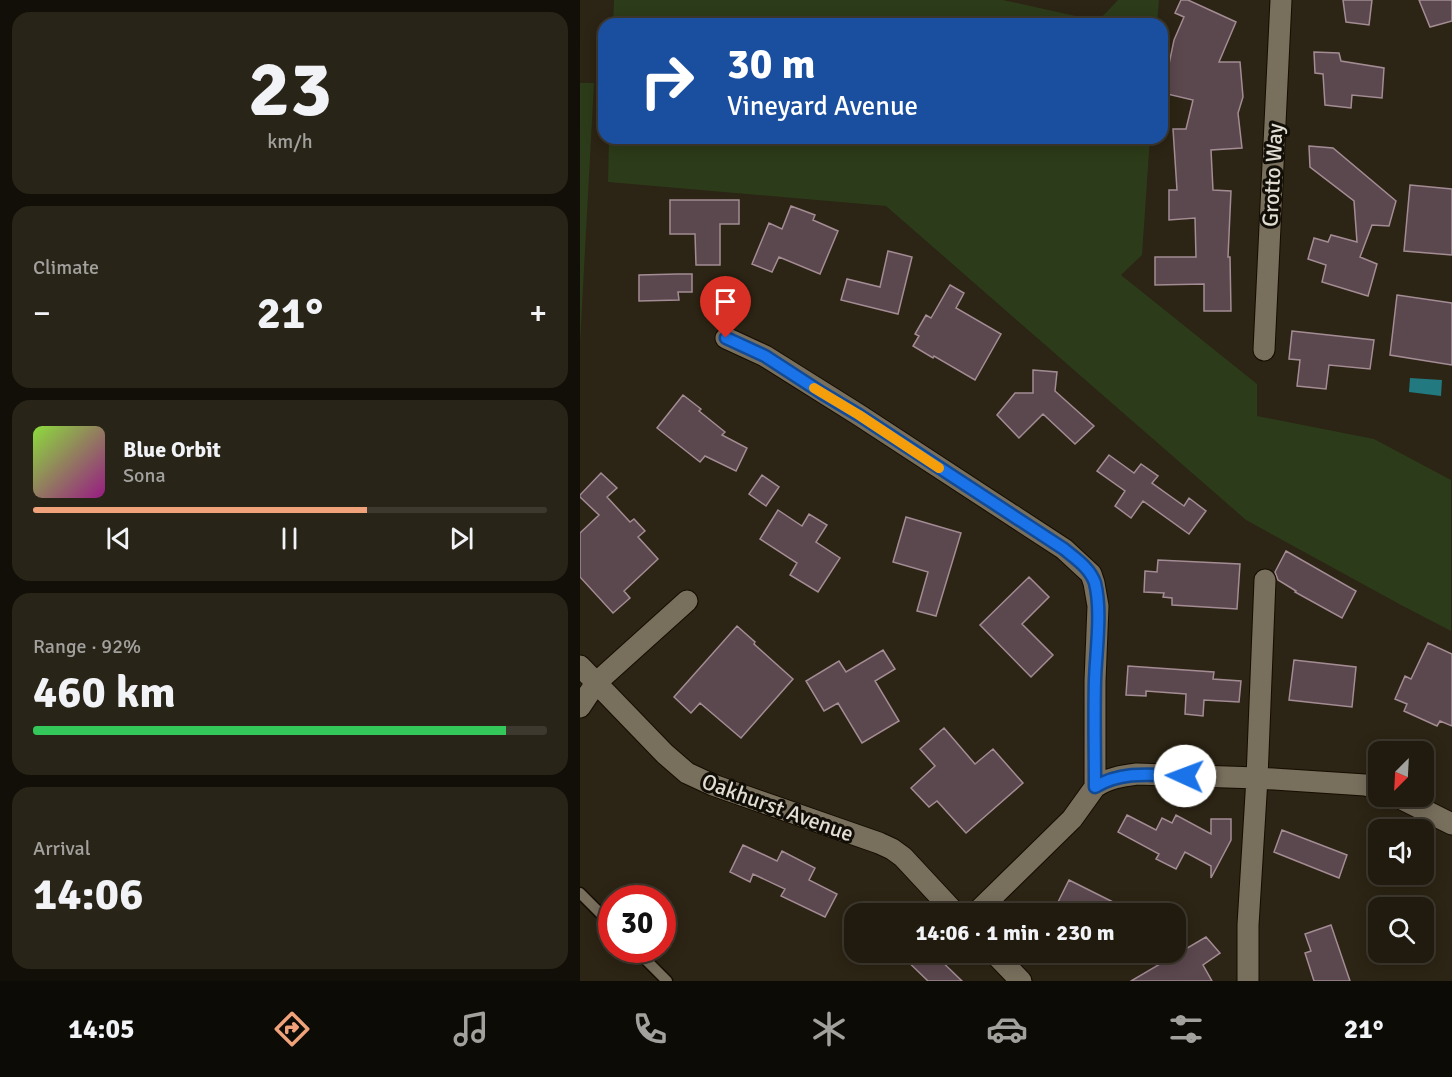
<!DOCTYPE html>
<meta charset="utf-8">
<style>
:root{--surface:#211b0f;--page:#292418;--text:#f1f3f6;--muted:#a2a19e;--line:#3e392f;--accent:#f0a27a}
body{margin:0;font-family:Signika,sans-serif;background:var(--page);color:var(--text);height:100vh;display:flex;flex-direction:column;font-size:22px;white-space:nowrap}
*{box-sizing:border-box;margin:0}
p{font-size:20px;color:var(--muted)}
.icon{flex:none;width:33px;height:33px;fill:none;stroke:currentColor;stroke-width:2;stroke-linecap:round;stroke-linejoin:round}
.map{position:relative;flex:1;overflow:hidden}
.sheet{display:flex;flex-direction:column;gap:12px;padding:12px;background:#120f08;width:580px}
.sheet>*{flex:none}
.guide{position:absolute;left:18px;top:18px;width:570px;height:126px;border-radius:18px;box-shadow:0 3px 15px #0003,0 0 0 2px var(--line);background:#1a4fa0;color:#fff;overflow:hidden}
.needle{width:39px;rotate:204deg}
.fabs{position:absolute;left:788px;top:741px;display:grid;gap:12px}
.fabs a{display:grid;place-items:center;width:66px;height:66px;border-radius:12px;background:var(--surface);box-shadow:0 3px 15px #0003,0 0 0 2px var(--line);font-size:30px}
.speed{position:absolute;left:18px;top:885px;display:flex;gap:12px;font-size:30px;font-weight:700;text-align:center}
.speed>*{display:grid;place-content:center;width:78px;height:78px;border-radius:50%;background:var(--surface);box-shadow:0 3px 15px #0003,0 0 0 2px var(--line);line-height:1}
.speed .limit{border:9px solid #d22;background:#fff;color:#111}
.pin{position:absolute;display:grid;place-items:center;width:51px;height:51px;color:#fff;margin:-62px -26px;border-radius:50% 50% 50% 0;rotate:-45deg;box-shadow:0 0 6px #0007}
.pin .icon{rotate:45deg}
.me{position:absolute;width:66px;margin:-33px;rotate:272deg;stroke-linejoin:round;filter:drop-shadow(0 0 4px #0008)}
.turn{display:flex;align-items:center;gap:21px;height:126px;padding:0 30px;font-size:27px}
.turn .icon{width:78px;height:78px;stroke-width:2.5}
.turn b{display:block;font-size:42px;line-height:51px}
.big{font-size:45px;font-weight:800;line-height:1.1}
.sheet .widget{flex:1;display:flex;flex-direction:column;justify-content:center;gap:9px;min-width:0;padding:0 21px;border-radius:18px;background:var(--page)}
.sheet .dial{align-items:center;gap:0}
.dial b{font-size:78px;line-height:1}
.song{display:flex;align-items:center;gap:18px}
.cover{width:72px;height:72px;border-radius:9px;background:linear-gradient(135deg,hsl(90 70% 55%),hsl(310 70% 35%))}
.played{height:6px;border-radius:3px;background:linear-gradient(90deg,var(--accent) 65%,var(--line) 65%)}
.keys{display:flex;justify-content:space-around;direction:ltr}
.heat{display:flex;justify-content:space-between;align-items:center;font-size:33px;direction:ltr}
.charge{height:9px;border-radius:4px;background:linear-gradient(90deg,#34c759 92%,var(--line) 0)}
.trip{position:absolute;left:264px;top:903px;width:342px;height:60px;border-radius:18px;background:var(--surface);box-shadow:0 3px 15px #0003,0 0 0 2px var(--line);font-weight:800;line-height:60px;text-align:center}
.menu{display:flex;height:96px;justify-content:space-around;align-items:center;background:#0d0b06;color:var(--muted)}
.menu .icon{width:42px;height:42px}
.menu .active{color:var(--accent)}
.menu b{font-size:27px;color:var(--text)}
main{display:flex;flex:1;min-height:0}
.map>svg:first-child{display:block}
.green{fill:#2c3b19}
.water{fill:#22797f}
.building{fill:#5b474e;stroke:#a38c94;stroke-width:1.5}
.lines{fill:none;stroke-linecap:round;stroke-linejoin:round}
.lane-casing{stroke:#150d01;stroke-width:13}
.street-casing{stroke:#150d01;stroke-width:23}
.lane{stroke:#796f5d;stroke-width:10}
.street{stroke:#796f5d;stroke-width:21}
.route-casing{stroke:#114b97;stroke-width:15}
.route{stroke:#1a73e8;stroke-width:10}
.slow{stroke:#f59e0b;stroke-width:10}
.labels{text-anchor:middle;stroke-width:6;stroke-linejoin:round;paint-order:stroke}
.street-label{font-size:22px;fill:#e2ddd3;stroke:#110e07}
</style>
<main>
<section class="sheet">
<div class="widget dial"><b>23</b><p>km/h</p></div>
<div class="widget"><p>Climate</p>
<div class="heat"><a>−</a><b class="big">21°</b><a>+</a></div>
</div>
<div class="widget">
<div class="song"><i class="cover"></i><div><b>Blue Orbit</b><p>Sona</p></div></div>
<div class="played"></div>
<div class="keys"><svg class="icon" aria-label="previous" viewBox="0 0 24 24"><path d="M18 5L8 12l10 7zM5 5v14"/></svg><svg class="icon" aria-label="pause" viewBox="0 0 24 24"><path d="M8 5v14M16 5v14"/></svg><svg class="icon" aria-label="next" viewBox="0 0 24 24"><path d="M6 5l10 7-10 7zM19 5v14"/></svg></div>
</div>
<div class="widget"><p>Range · 92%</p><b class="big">460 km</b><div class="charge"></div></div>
<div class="widget"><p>Arrival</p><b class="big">14:06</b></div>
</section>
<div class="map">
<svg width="872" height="981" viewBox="0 0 872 981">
<rect width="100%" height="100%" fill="#2c2414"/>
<path class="green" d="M34 0H423L518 21 538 0H579L577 24H33Z
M0 83H14L0 344Z
M29 138H570L562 255 541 275 677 384V416L794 439 871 480V631L821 605 666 520 306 206 28 182Z"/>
<path class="water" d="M830 378 862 380 861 396 829 392Z"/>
<path class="building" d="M601 0H608L656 22 639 62H660L663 97 658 113 662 148 631 150 633 190 651 191 648 257H650L651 311H624V284L575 285V257H616L615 218 589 220V190H597L593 129H606L613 100 583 93 594 40 604 17 595 13Z
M763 0H792L789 25 766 22Z
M839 0H872V21L850 27Z
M734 52 759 53 761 61 804 68 802 98 772 95 771 108 745 105 743 74 735 73Z
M729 146 753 148 816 201 809 226 792 225 780 257 797 264 788 296 742 282 746 265 728 259 734 238 748 242 751 235 777 242 774 201 730 167Z
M830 185 872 189V255L824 251Z
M90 200H159V224H140V265H116L115 234H90Z
M211 206 235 215 233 220 258 231 240 274 199 257 192 272 172 264 189 223 202 229Z
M308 251 332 257 318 314 261 300 267 279 300 287Z
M97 274H112V292H98L99 300 59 301V275Z
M370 285 384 293 376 308 421 334 395 380 354 356 353 358 333 346 339 336 335 334 346 315 351 318Z
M817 295 872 303V365L810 355Z
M712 331 794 340 790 369 749 365 746 389 717 386 720 360 709 359Z
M453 370 477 372 475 391 514 426 495 444 463 414 439 438 417 415 435 393H453Z
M103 395 121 409 119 411 145 432 142 435 167 448 156 471 125 456 120 462 77 428Z
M529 455 554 473 561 464 578 476 572 483 604 506 609 498 626 511 609 534 563 501 551 518 535 506 545 491 517 471Z
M21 473 37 488 27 497 50 522 54 519 65 531 58 537 78 559 44 591 50 598 33 613 0 577V533L19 515 0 497V495Z
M182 475 199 487 186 506 169 494Z
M198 510 222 526 229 514 247 525 236 542 260 558 238 592 210 575 217 563 180 539Z
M326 517 381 533 356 616 337 611 348 572 313 562Z
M706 551 776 591 762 618 715 592 716 591 698 580 695 572Z
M578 560 660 564 657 609 592 605V598L583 597 584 593 564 592 565 571 577 572Z
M449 577 469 597 442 624 473 655 451 677 400 625Z
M157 626 175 642 174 644 213 679 161 738 120 703 111 713 94 697Z
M848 643 872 654V726L860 721 857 726 824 711 827 704 815 699 825 676 831 679Z
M303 650 315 669 295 681 319 721 282 743 258 703 244 711 226 681 259 661 266 672Z
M714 660 776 667 772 707 709 700Z
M548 666 634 672 633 679 661 681 659 702 624 700 623 716 605 714 606 694 566 691V696L546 695Z
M364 728 395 764 413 749 443 783 386 833 357 801 349 807 331 788 355 766 340 749Z
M547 815 576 830 582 818 592 823 596 815 631 834V819H651V840L631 878V866L605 852 596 869 576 859 579 854 538 832Z
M702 830 767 855 759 878 694 852Z
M163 845 197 861 202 851 235 868 229 880 257 894 245 917 201 896 205 889 173 874 170 882 150 872Z
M489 880 557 914H484L487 908 477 904Z
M751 925 770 981H734L725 953 731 951 725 934Z
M626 937 640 953 623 965 632 981H551Z
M318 952H352L382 981H348Z"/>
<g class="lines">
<defs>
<path id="lane" d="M0 893 32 925
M56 950 87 981"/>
<path id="street" d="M146 338 185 356 279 415 484 549 511 574 514 583 518 606 515 681V787L492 819 395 914
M684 350 701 0
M0 666 85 754 107 773 133 785 299 843 312 849 323 857 376 914
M0 707 16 683 107 601
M515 787C528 778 542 776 557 774L677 778 785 785 798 788
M816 796 872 824
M413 952 441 981
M668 981V925L677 778 685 580"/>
</defs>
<use href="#lane" class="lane-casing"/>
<use href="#street" class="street-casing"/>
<use href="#lane" class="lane"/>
<use href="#street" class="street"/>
</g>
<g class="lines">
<defs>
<path id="route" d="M146 338 185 356 242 393 279 415 484 549C496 559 510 568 515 583 522 611 516 651 515 680 514 716 515 751 515 787 542 770 574 775 605 776"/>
</defs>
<use href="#route" class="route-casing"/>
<use href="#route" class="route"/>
<path class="slow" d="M234 388 279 415 359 468"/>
</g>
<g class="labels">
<g class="street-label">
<text transform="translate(692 175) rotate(-87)" y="8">Grotto Way</text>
<text transform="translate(198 807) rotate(20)" y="8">Oakhurst Avenue</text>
</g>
</g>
</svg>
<div class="fabs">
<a><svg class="needle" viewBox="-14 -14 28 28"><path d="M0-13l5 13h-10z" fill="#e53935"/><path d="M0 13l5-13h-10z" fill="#a2a19e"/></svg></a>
<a><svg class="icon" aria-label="sound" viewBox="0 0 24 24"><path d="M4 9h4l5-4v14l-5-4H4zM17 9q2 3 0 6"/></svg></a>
<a><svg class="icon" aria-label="search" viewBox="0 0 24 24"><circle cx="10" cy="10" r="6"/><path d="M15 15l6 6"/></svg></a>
</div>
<div class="speed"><div class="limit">30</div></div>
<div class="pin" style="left:146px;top:338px;background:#d93025"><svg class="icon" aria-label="arrive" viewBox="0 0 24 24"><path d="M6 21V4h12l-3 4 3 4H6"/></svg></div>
<svg class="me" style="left:605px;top:776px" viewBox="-20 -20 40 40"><circle r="19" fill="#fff"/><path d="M0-13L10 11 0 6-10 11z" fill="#1a73e8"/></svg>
<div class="trip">14:06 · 1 min · 230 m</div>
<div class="guide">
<div class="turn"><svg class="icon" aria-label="right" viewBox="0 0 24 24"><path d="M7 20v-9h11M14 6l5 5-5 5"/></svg><div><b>30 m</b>Vineyard Avenue</div></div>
</div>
</div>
</main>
<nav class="menu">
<b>14:05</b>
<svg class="icon active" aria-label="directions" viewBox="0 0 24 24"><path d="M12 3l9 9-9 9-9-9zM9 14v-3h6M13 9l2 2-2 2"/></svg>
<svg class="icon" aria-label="music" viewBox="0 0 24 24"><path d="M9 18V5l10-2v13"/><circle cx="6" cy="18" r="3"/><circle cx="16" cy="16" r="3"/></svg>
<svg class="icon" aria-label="phone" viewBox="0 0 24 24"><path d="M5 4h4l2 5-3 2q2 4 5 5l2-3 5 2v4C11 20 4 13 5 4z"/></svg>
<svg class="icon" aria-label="climate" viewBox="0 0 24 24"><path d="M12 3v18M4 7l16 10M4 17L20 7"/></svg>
<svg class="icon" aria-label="car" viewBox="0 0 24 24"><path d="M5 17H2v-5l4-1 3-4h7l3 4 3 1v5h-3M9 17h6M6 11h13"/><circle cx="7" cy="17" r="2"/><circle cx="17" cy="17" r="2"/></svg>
<svg class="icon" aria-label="filters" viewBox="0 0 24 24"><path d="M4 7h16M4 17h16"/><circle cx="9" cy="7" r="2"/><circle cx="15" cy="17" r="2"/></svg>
<b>21°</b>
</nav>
